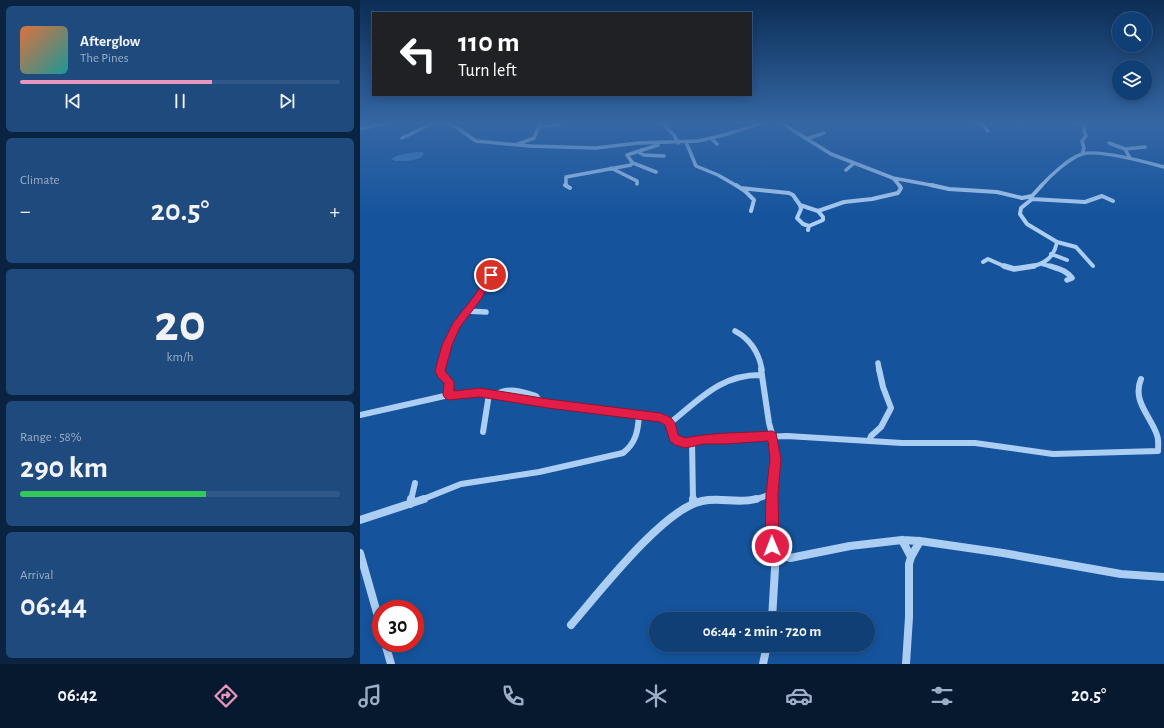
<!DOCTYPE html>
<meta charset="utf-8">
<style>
:root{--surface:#103f76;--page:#1e4a7e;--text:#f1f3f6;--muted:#9cafc5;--line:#305888;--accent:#e797bd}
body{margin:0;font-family:"Alegreya Sans",sans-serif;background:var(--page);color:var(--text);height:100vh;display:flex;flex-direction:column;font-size:15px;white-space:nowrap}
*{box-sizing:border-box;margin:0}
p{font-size:13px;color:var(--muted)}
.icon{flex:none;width:22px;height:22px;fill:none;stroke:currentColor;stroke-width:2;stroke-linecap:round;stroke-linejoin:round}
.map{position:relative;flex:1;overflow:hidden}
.sheet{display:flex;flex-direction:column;gap:6px;padding:6px;background:#092341;width:360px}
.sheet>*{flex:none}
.guide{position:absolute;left:12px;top:12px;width:380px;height:84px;border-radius:0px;box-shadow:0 2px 10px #0003,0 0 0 1px var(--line);background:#202124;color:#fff;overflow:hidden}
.controls{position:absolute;left:752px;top:12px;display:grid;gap:8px}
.controls a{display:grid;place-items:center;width:40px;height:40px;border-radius:50%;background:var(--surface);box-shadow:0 2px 10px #0003,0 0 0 1px var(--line);font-size:20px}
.speed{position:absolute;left:12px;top:600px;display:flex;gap:8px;font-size:20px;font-weight:700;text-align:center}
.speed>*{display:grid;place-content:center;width:52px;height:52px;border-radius:50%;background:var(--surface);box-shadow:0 2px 10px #0003,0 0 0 1px var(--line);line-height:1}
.speed .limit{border:6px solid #d22;background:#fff;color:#111}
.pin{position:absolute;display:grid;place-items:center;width:34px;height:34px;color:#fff;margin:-17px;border:2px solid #fff;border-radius:50%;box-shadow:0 1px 4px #0007}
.me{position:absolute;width:44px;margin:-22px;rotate:359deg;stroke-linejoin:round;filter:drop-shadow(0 0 3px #0008)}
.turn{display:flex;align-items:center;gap:14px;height:84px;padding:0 20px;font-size:18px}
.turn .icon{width:52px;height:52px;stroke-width:2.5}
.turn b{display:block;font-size:28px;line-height:34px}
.big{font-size:30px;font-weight:700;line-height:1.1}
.sheet .widget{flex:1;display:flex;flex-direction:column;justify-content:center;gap:6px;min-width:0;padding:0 14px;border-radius:6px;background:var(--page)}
.sheet .dial{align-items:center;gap:0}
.dial b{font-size:52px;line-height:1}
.song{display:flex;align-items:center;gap:12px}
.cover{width:48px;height:48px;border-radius:6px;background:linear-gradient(135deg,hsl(20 70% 55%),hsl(180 70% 35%))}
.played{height:4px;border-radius:2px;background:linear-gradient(90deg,var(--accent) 60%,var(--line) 60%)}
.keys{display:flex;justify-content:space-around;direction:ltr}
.heat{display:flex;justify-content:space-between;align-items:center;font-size:22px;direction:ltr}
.charge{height:6px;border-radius:3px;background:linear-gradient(90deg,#34c759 58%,var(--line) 0)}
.trip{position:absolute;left:289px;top:612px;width:226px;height:40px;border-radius:20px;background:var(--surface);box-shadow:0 2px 10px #0003,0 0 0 1px var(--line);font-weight:700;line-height:40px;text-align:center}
.menu{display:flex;height:64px;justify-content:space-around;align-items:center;background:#06192f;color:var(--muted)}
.menu .icon{width:28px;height:28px}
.menu .active{color:var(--accent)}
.menu b{font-size:18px;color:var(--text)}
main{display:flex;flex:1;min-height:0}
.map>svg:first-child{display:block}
.building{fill:#3e7dc3}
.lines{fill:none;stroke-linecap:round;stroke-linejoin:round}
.minor-far4{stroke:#accef3;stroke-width:3.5}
.minor-far3{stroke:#accef3;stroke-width:4}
.minor-far2{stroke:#accef3;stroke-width:5.5}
.minor-far1{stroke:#accef3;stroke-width:6}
.minor{stroke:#accef3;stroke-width:8}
.route{fill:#e11d48;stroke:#92132f}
</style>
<main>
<section class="sheet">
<div class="widget">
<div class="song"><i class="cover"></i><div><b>Afterglow</b><p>The Pines</p></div></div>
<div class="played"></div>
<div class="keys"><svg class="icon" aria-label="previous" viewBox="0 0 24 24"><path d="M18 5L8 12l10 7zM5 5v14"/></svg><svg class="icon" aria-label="pause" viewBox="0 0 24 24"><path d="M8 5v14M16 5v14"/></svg><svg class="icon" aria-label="next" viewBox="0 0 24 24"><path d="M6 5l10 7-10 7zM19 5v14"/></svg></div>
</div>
<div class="widget"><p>Climate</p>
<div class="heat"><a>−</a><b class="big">20.5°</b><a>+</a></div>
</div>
<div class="widget dial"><b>20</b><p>km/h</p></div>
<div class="widget"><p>Range · 58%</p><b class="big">290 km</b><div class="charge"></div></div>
<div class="widget"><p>Arrival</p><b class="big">06:44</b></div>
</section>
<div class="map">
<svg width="804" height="664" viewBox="0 0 804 664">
<rect width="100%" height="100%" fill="#15549d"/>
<path class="building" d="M55 152H62L64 154 60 158 48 161H35L31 159 39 155Z"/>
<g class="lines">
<path class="minor-far4" d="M80 122 96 127 116 141 170 146 236 148 278 143 338 141 364 135 405 122
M301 122 314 135 318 143
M420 122 471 154 533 178 576 186
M611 122 622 124 628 131
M716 122 725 125 724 130 726 136 722 141 724 148 722 154
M0 129 29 122
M42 138 76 122
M351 138 357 144
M446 139 464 133
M326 142 336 166 358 175 377 186
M749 143 765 149 770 158
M158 144 174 138 179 126 197 125 200 122
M765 149 785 147
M281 150 280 153 284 155 304 156
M273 163 296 172
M251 168 277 181V184
M486 170 493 164
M533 178 540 186
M206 186V177L271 165 272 162 267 155 298 145
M681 186C690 176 709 158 722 154 738 149 786 162 804 167"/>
<path class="minor-far3" d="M205 185 210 188
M376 185 385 191 394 200 391 211
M571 185 589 189 637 192 662 198 672 196 682 185
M381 188 429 193 433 195 440 205 458 211
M672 199 725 202 742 196 753 201
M440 205 441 209 437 218 443 224 449 226
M448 230 449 226 463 220V217L458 211 484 202 512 199 538 193 541 188 539 185
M697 242 716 247 733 266
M691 254 707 260
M623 262 628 259 646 267
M682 264 693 267
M138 267 139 265
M670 267C684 264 694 258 697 242L667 224 660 214 661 208 672 199 671 196"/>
<path class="minor-far2" d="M644 266 654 269 674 266
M690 266C699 269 706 270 712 278L707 280
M106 311 126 312
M375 331C390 339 399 353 402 370
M518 363 519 370
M80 370 87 345 96 325 118 297 138 266"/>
<path class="minor-far1" d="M81 369V374L89 382V395
M401 369 409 423 415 445V475L412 500
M137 394C150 387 163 392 176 396L180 402
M0 415 89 395 120 393 188 404 300 417 309 423 317 441 324 443 348 439 427 436 542 443H615L693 454 798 451C798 446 799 440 797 435 790 415 772 401 781 379
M310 423C340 399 361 374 402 375
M123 432 129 394
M332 441 333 500
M509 441 511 436 521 427 531 408 523 387 519 369
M51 500 55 483
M61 500 101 484 179 472 263 453C276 443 278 431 279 415
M393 500 412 494"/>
<path class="minor" d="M333 499V504
M412 499V545L420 555 430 558 490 546 542 540 560 541 643 553 761 574 804 577
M50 504 51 499
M0 520 64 499
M542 540 551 557
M0 553 21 627
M412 619 416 552
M211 625C238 594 303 509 342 501 361 497 377 504 396 499
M25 643 31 664
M403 664 407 645
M546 664 549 617V564L551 557 560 541"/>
</g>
<linearGradient id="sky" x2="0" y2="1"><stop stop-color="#0c2e56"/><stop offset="0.57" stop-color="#3567a5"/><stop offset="1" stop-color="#3567a5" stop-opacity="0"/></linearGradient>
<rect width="804" height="215" fill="url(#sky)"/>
<path class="route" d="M129 273H134L135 275 121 299 100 327 92 345 85 371 94 382V391L120 388 188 399 300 413C314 418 315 420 318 435L325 438C353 432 383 433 412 431L416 433 421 459 418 494 419 546 417 550 412 552 407 550 405 546 406 494 410 459 408 441 366 444H344L325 448 315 445 310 441 305 425 300 422 188 408 120 397 88 400 85 398 83 395 84 383 78 377 75 371 82 345 93 323 115 295Z"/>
</svg>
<div class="controls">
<a><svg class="icon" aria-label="search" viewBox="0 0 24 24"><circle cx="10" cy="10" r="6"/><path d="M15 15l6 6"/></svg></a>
<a><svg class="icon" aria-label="layers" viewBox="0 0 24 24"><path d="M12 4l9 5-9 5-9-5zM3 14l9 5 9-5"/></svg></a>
</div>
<div class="speed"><div class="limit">30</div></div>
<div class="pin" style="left:131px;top:275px;background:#d93025"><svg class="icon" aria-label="arrive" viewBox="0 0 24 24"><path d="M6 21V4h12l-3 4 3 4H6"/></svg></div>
<svg class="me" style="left:412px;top:546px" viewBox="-20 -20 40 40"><circle r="17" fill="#e11d48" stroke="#fff" stroke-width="3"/><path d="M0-11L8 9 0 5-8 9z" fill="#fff"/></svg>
<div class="trip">06:44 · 2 min · 720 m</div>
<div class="guide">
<div class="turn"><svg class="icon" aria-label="left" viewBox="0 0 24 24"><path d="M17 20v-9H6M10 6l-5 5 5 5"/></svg><div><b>110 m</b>Turn left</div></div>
</div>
</div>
</main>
<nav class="menu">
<b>06:42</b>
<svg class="icon active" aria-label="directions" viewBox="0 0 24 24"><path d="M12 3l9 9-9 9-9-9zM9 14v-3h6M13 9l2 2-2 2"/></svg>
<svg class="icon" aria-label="music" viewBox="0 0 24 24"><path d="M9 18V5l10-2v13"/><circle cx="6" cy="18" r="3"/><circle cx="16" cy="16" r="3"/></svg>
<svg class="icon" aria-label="phone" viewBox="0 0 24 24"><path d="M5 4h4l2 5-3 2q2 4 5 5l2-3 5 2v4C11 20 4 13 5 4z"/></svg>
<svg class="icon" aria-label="climate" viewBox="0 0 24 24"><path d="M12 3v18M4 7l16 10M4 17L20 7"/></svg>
<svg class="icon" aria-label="car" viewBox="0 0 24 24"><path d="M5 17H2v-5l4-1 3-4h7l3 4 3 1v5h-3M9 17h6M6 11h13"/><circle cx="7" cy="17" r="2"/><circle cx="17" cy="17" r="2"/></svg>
<svg class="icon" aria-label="filters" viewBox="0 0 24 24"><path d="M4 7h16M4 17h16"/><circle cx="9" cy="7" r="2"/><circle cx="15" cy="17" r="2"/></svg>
<b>20.5°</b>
</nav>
